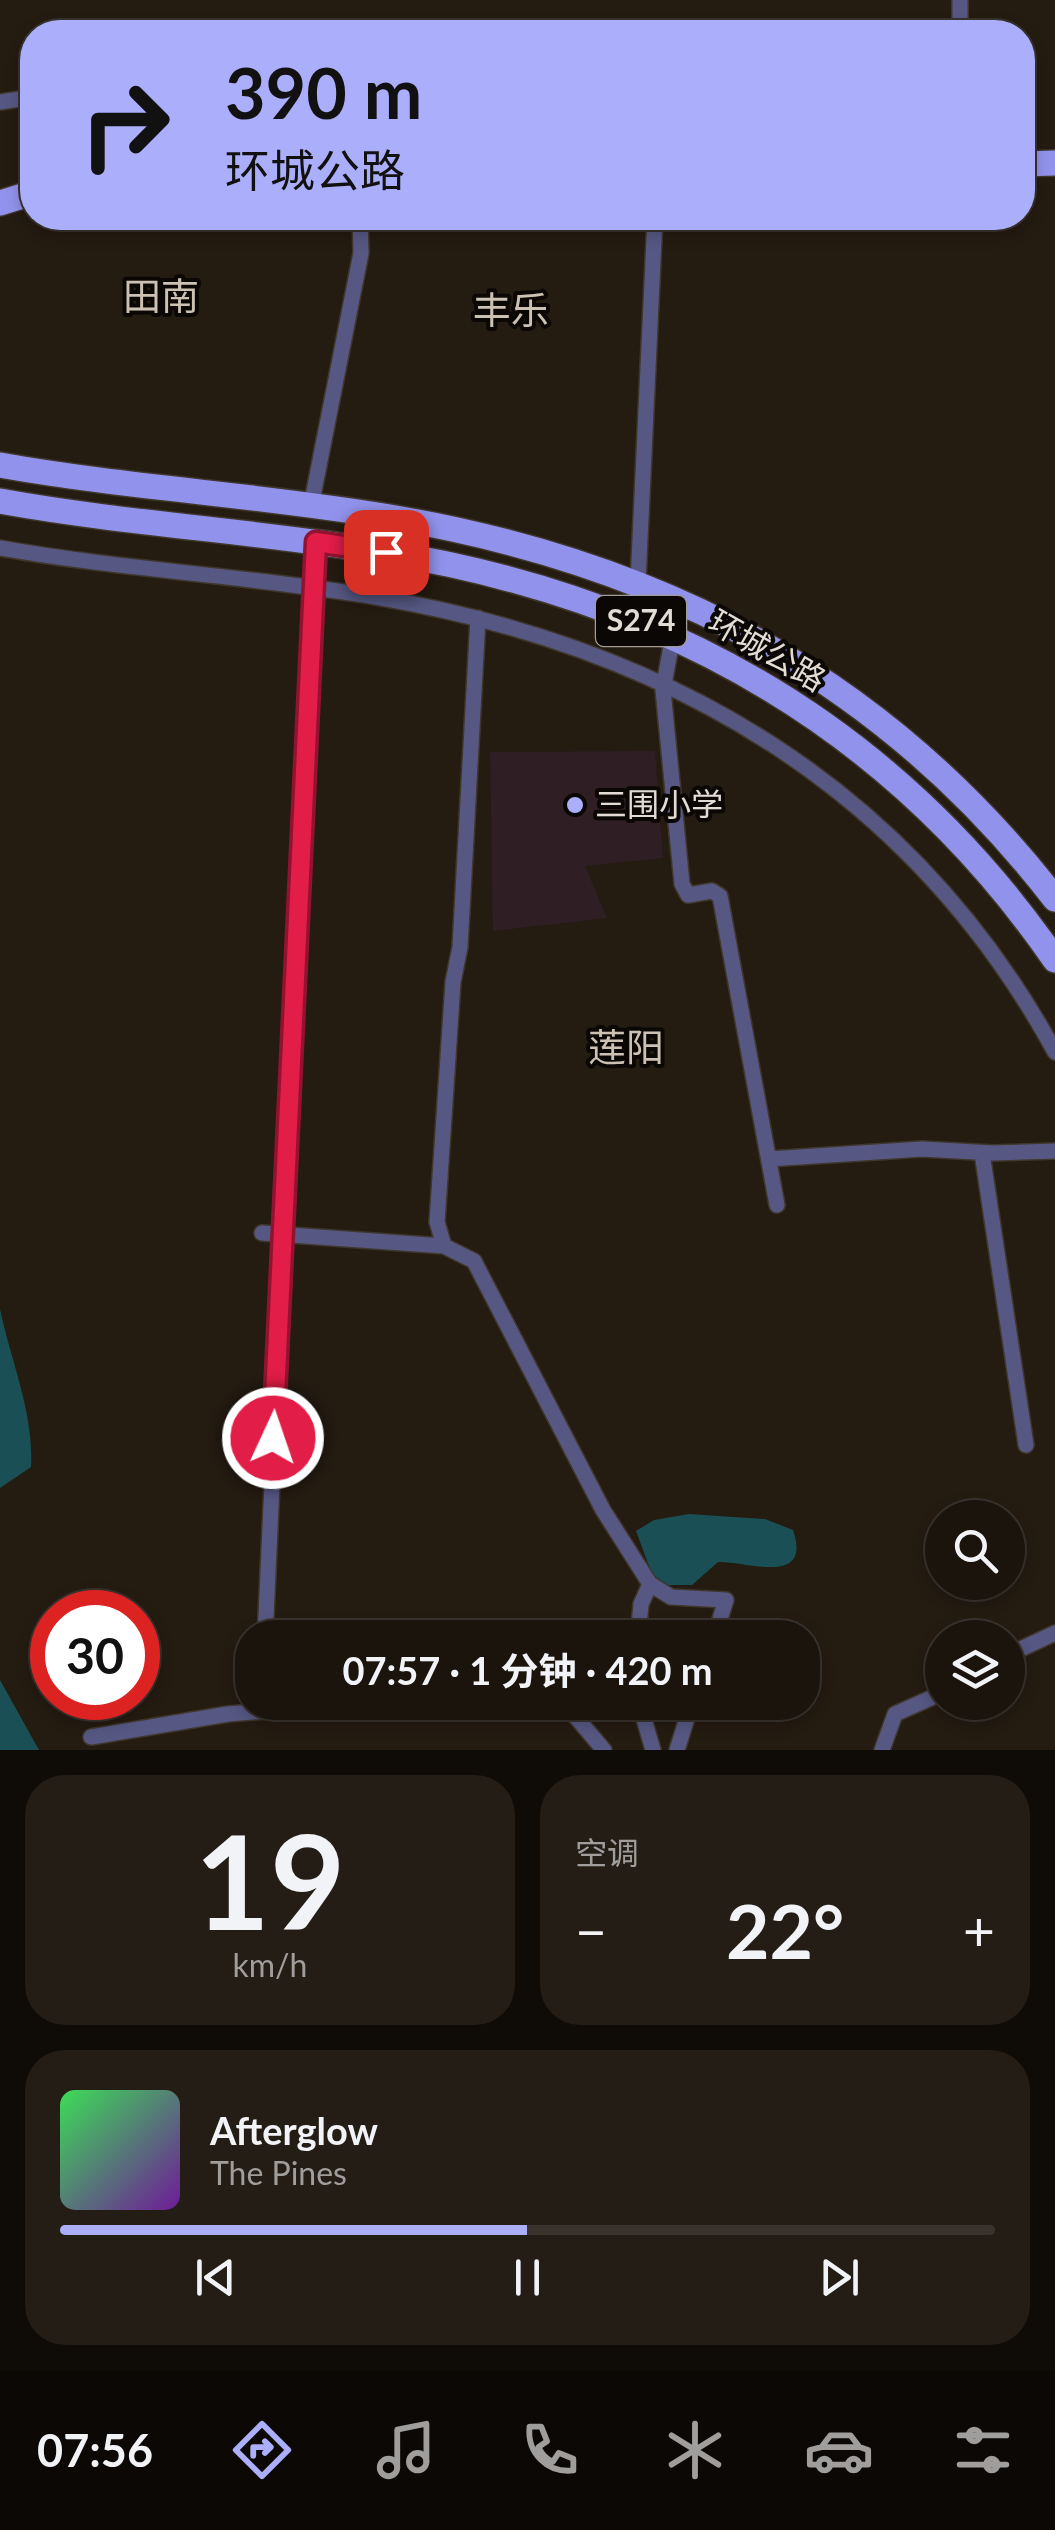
<!DOCTYPE html>
<html lang="zh">
<meta charset="utf-8">
<style>
:root{--surface:#1b140d;--page:#241d16;--text:#f1f3f6;--muted:#a09e9d;--line:#39332e;--accent:#abaffb}
body{margin:0;font-family:Lato,"Noto Sans SC",sans-serif;background:var(--page);color:var(--text);height:100vh;display:flex;flex-direction:column;font-size:38px;white-space:nowrap}
*{box-sizing:border-box;margin:0}
p{font-size:32px;color:var(--muted)}
.icon{flex:none;width:55px;height:55px;fill:none;stroke:currentColor;stroke-width:2;stroke-linecap:round;stroke-linejoin:round}
.map{position:relative;height:1750px;overflow:hidden}
.panel{display:flex;flex-direction:column;gap:25px;padding:25px;background:#0f0b07;flex:1}
.panel>*{flex:none}
.hud{position:absolute;left:20px;top:20px;width:1015px;height:210px;border-radius:40px;box-shadow:0 5px 15px #0003,0 0 0 2px var(--line);background:#abaffb;color:#111;overflow:hidden}
.buttons{position:absolute;left:925px;top:1500px;display:grid;gap:20px}
.buttons a{display:grid;place-items:center;width:100px;height:100px;border-radius:50%;background:var(--surface);box-shadow:0 5px 15px #0003,0 0 0 2px var(--line);font-size:50px}
.speed{position:absolute;left:30px;top:1590px;display:flex;gap:20px;font-size:50px;font-weight:700;text-align:center}
.speed>*{display:grid;place-content:center;width:130px;height:130px;border-radius:50%;background:var(--surface);box-shadow:0 5px 15px #0003,0 0 0 2px var(--line);line-height:1}
.speed .limit{border:15px solid #d22;background:#fff;color:#111}
.pin{position:absolute;display:grid;place-items:center;width:85px;height:85px;color:#fff;margin:-42px;border-radius:20px;box-shadow:0 5px 15px #0006}
.me{position:absolute;width:110px;margin:-55px;rotate:3deg;stroke-linejoin:round;filter:drop-shadow(0 0 8px #0008)}
.turn{display:flex;align-items:center;gap:35px;height:210px;padding:0 40px;font-size:45px}
.turn .icon{width:130px;height:130px;stroke-width:2.5}
.turn b{display:block;font-size:70px;line-height:85px}
.big{font-size:75px;font-weight:700;line-height:1.1}
.panel .widget{flex:1;display:flex;flex-direction:column;justify-content:center;gap:15px;min-width:0;padding:0 35px;border-radius:40px;background:var(--page)}
.panel .dial{align-items:center;gap:0}
.dial b{font-size:130px;line-height:1}
.song{display:flex;align-items:center;gap:30px}
.cover{width:120px;height:120px;border-radius:15px;background:linear-gradient(135deg,hsl(130 70% 55%),hsl(280 70% 35%))}
.played{height:10px;border-radius:5px;background:linear-gradient(90deg,var(--accent) 50%,var(--line) 50%)}
.keys{display:flex;justify-content:space-around;direction:ltr}
.heat{display:flex;justify-content:space-between;align-items:center;font-size:55px;direction:ltr}
.panel .tiles{flex:1;display:grid;gap:25px;grid-template-columns:1fr 1fr}
.widget:last-child{grid-column:span 2}
.trip{position:absolute;left:235px;top:1620px;width:585px;height:100px;border-radius:40px;background:var(--surface);box-shadow:0 5px 15px #0003,0 0 0 2px var(--line);font-weight:700;line-height:100px;text-align:center}
.dock{display:flex;height:160px;justify-content:space-around;align-items:center;background:#0b0805;color:var(--muted)}
.dock .icon{width:70px;height:70px}
.dock .active{color:var(--accent)}
.dock b{font-size:45px;color:var(--text)}
.map>svg:first-child{display:block}
.education{fill:#301e25}
.water{fill:#1a4f55}
.lines{fill:none;stroke-linecap:round;stroke-linejoin:round}
.minor-casing{stroke:#3f362c;stroke-width:18}
.primary-casing{stroke:#3f362c;stroke-width:28}
.minor{stroke:#565883;stroke-width:15}
.primary{stroke:#9192eb;stroke-width:25}
.route-casing{stroke:#92132f;stroke-width:25}
.route{stroke:#e11d48;stroke-width:18}
.poi-dot{fill:#abaffb;stroke:#0a0704;stroke-width:4}
.labels{text-anchor:middle;stroke-width:8;stroke-linejoin:round;paint-order:stroke}
.shield{fill:#0a0704;stroke:#a19c96;stroke-width:2.5}
.shield-label{font-size:30px;font-weight:bold;fill:#e2dcd5}
.street-label{font-size:32px;fill:#e2dcd5;stroke:#0a0704}
.poi-label{font-size:32px;fill:#e2dcd5;stroke:#0a0704;text-anchor:start}
.quarter-label{font-size:38px;fill:#cdc1b3;stroke:#0a0704}
</style>
<div class="map">
<svg width="1055" height="1750" viewBox="0 0 1055 1750">
<rect width="100%" height="100%" fill="#241b11"/>
<path class="education" d="M655 751 663 858 585 866 607 918 493 931 490 752Z"/>
<path class="water" d="M94 218H220L109 228 97 224Z
M417 218H593L586 222 417 227Z
M0 1309C11 1362 34 1412 31 1467L0 1488Z
M689 1514 765 1519 793 1530C813 1588 743 1560 718 1562L692 1585H656L636 1531 654 1520Z
M0 1680 39 1750H0Z"/>
<g class="lines">
<defs>
<path id="minor" d="M209 32 222 28
M960 32V0
M0 102 32 97
M311 506 361 253 360 218
M0 548C124 570 251 576 376 597 668 647 910 786 1055 1052
M638 582 655 218
M673 635 663 690 682 884 688 895 712 891 720 896 777 1205
M982 1153 1026 1445
M769 1159 922 1149 993 1153 1055 1151
M262 1233 444 1246 474 1261 603 1510 650 1584 671 1597 726 1600 714 1638
M444 1246 437 1222 453 982 460 947 478 618
M265 1638 315 542
M638 1638 641 1604 650 1584
M1008 1655 1055 1633
M563 1702 604 1750
M639 1702 653 1750
M91 1737 228 1714 378 1702
M677 1750 692 1702
M882 1750 895 1714 942 1693"/>
<path id="primary" d="M1022 164 1055 163
M0 203 32 193
M0 465C129 488 261 495 390 517 662 563 884 678 1055 899
M0 501C127 524 256 531 383 552 662 597 893 725 1055 960"/>
</defs>
<use href="#minor" class="minor-casing"/>
<use href="#primary" class="primary-casing"/>
<use href="#minor" class="minor"/>
<use href="#primary" class="primary"/>
</g>
<g class="lines">
<defs>
<path id="route" d="M273 1438 316 542 386 552"/>
</defs>
<use href="#route" class="route-casing"/>
<use href="#route" class="route"/>
</g>
<circle class="poi-dot" cx="575" cy="805" r="10"/>
<g class="labels">
<rect class="shield" x="596" y="596" width="90" height="50" rx="8"/>
<g class="shield-label">
<text x="641" y="631">S274</text>
</g>
<g class="street-label">
<text transform="translate(767 651) rotate(30)" y="11">环城公路</text>
</g>
<g class="poi-label">
<text x="595" y="816">三围小学</text>
</g>
<g class="quarter-label">
<text x="161" y="310">田南</text>
<text x="511" y="324">丰乐</text>
<text x="626" y="1061">莲阳</text>
</g>
</g>
</svg>
<div class="buttons">
<a><svg class="icon" aria-label="search" viewBox="0 0 24 24"><circle cx="10" cy="10" r="6"/><path d="M15 15l6 6"/></svg></a>
<a><svg class="icon" aria-label="layers" viewBox="0 0 24 24"><path d="M12 4l9 5-9 5-9-5zM3 14l9 5 9-5"/></svg></a>
</div>
<div class="speed"><div class="limit">30</div></div>
<div class="pin" style="left:386px;top:552px;background:#d93025"><svg class="icon" aria-label="arrive" viewBox="0 0 24 24"><path d="M6 21V4h12l-3 4 3 4H6"/></svg></div>
<svg class="me" style="left:273px;top:1438px" viewBox="-20 -20 40 40"><circle r="17" fill="#e11d48" stroke="#fff" stroke-width="3"/><path d="M0-11L8 9 0 5-8 9z" fill="#fff"/></svg>
<div class="trip">07:57 · 1 分钟 · 420 m</div>
<div class="hud">
<div class="turn"><svg class="icon" aria-label="right" viewBox="0 0 24 24"><path d="M7 20v-9h11M14 6l5 5-5 5"/></svg><div><b>390 m</b>环城公路</div></div>
</div>
</div>
<section class="panel">
<div class="tiles">
<div class="widget dial"><b>19</b><p>km/h</p></div>
<div class="widget"><p>空调</p>
<div class="heat"><a>−</a><b class="big">22°</b><a>+</a></div>
</div>
<div class="widget">
<div class="song"><i class="cover"></i><div><b>Afterglow</b><p>The Pines</p></div></div>
<div class="played"></div>
<div class="keys"><svg class="icon" aria-label="previous" viewBox="0 0 24 24"><path d="M18 5L8 12l10 7zM5 5v14"/></svg><svg class="icon" aria-label="pause" viewBox="0 0 24 24"><path d="M8 5v14M16 5v14"/></svg><svg class="icon" aria-label="next" viewBox="0 0 24 24"><path d="M6 5l10 7-10 7zM19 5v14"/></svg></div>
</div>
</div>
</section>
<nav class="dock">
<b>07:56</b>
<svg class="icon active" aria-label="directions" viewBox="0 0 24 24"><path d="M12 3l9 9-9 9-9-9zM9 14v-3h6M13 9l2 2-2 2"/></svg>
<svg class="icon" aria-label="music" viewBox="0 0 24 24"><path d="M9 18V5l10-2v13"/><circle cx="6" cy="18" r="3"/><circle cx="16" cy="16" r="3"/></svg>
<svg class="icon" aria-label="phone" viewBox="0 0 24 24"><path d="M5 4h4l2 5-3 2q2 4 5 5l2-3 5 2v4C11 20 4 13 5 4z"/></svg>
<svg class="icon" aria-label="climate" viewBox="0 0 24 24"><path d="M12 3v18M4 7l16 10M4 17L20 7"/></svg>
<svg class="icon" aria-label="car" viewBox="0 0 24 24"><path d="M5 17H2v-5l4-1 3-4h7l3 4 3 1v5h-3M9 17h6M6 11h13"/><circle cx="7" cy="17" r="2"/><circle cx="17" cy="17" r="2"/></svg>
<svg class="icon" aria-label="filters" viewBox="0 0 24 24"><path d="M4 7h16M4 17h16"/><circle cx="9" cy="7" r="2"/><circle cx="15" cy="17" r="2"/></svg>
</nav>
